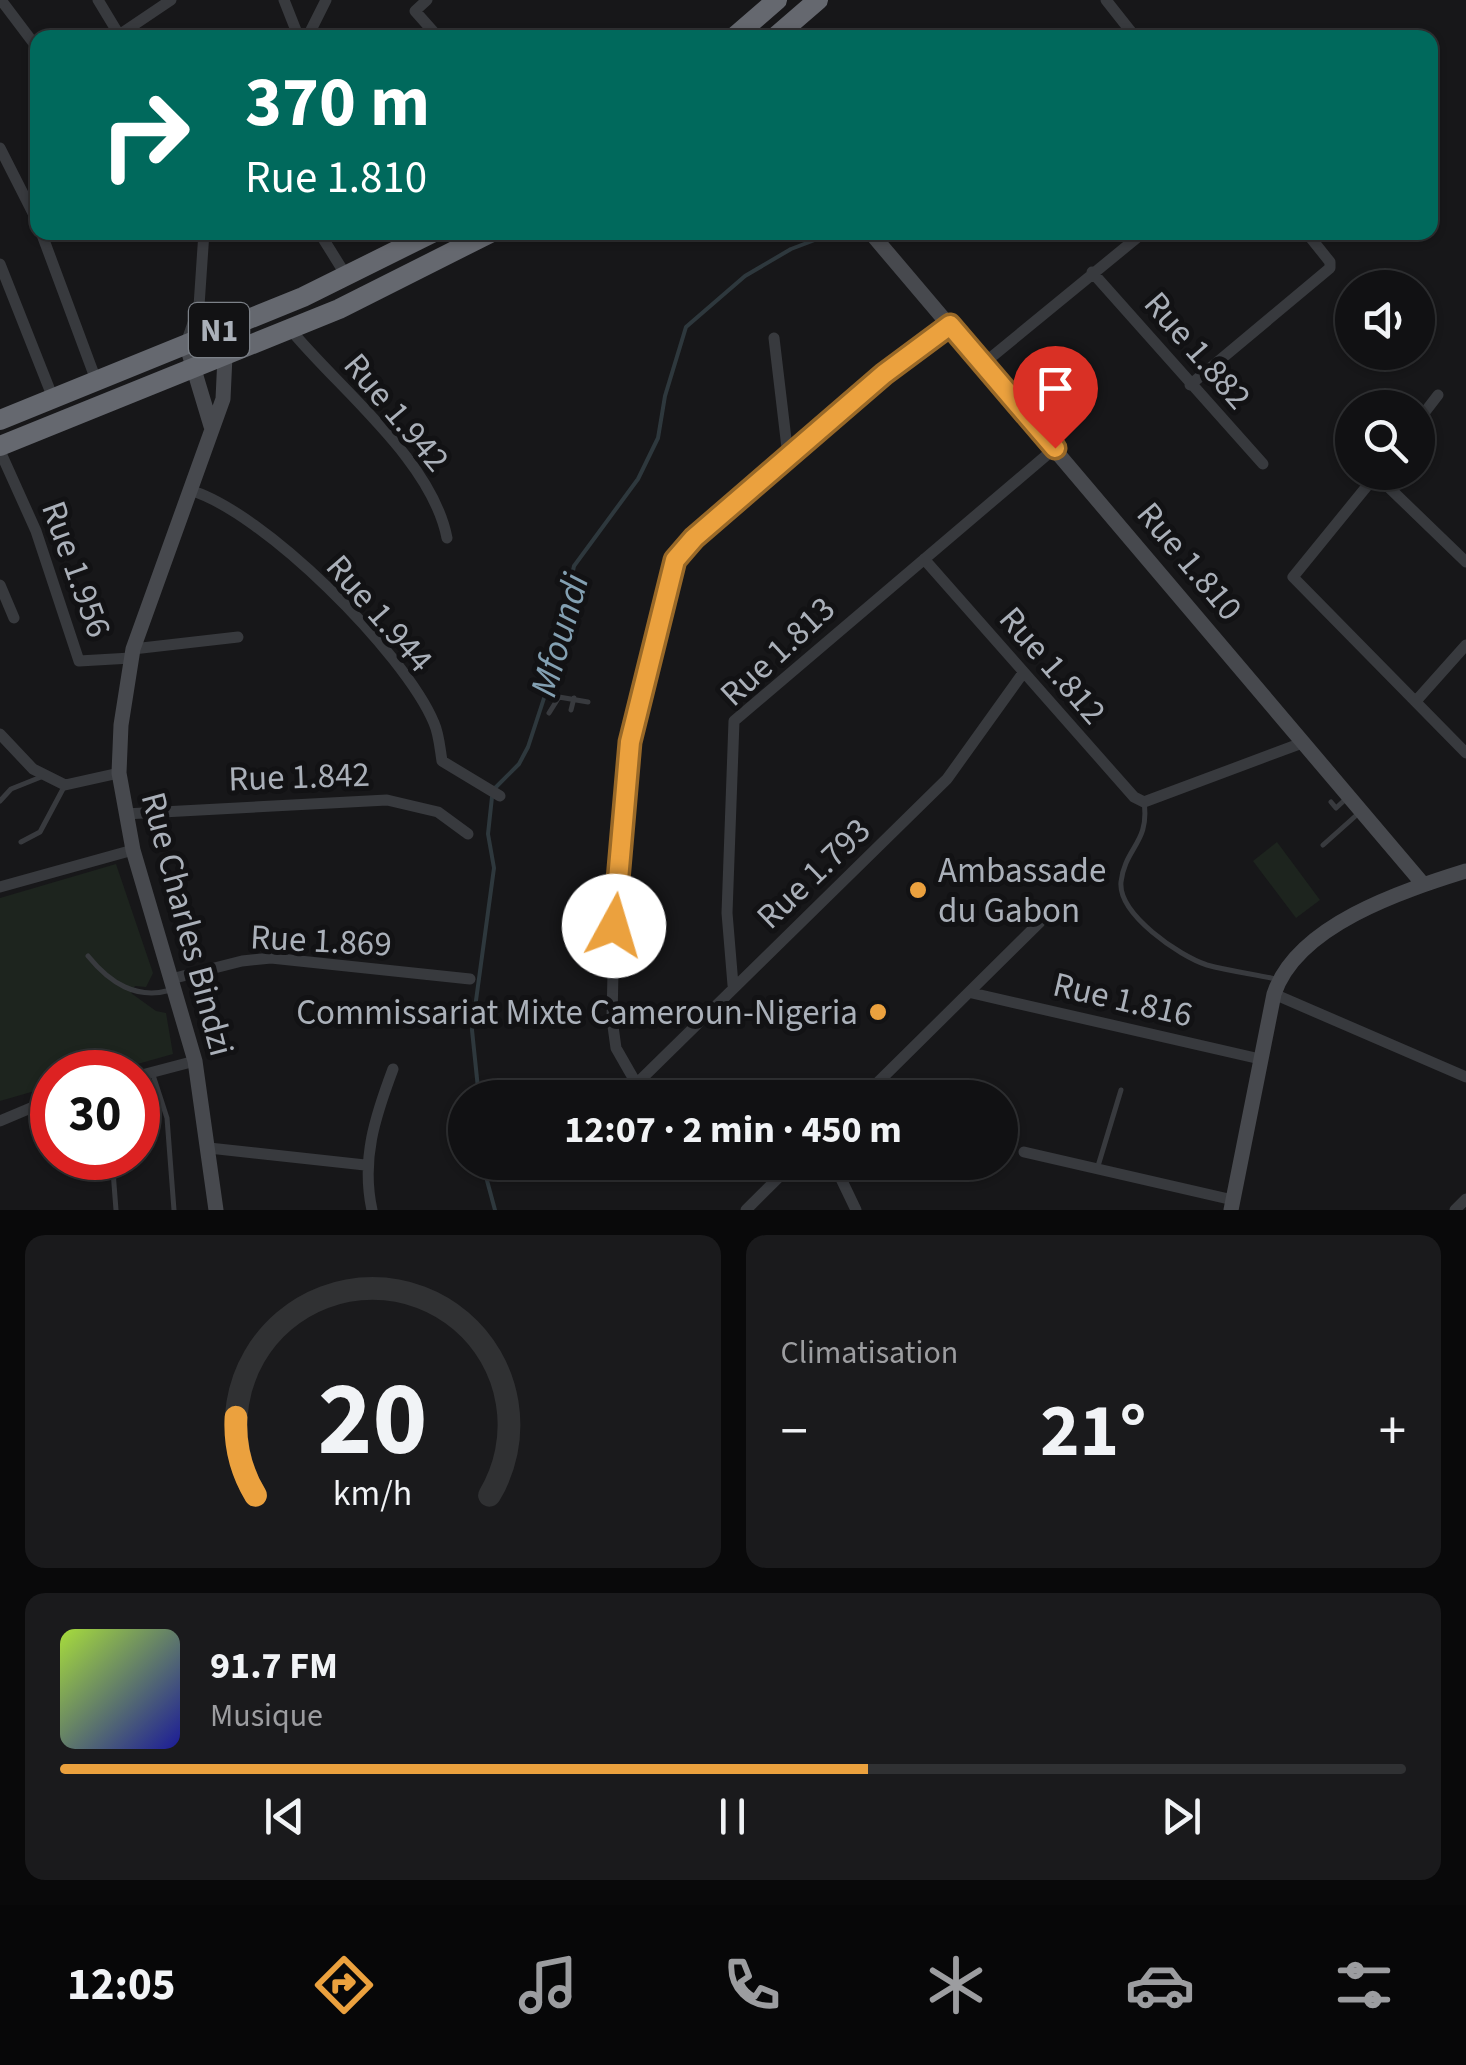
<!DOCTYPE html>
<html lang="fr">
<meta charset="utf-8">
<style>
:root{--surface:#111113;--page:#1a1a1c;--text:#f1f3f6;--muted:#9c9da0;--line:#303133;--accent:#eba13e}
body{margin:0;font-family:"Source Sans 3",sans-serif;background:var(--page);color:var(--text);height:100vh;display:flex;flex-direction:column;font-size:38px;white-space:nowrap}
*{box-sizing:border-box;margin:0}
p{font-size:32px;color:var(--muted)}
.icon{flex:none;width:55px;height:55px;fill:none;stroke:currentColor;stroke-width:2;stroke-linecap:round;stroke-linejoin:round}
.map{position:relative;height:1210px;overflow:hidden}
.panel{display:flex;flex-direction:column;gap:25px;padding:25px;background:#09090a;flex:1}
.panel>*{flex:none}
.top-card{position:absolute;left:30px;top:30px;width:1408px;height:210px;border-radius:20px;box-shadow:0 2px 8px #0004,0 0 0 2px var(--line);background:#00695c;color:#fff;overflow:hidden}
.buttons{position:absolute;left:1335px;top:270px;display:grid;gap:20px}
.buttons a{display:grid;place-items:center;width:100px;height:100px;border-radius:50%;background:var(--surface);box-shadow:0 2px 8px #0004,0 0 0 2px var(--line);font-size:50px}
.speed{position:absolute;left:30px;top:1050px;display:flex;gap:20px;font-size:50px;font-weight:700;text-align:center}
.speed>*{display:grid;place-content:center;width:130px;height:130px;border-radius:50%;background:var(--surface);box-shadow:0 2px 8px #0004,0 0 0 2px var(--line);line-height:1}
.speed .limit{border:15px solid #d22;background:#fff;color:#111}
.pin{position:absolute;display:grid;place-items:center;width:85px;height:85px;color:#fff;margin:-102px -42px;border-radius:50% 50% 50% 0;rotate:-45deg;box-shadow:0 0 10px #0007}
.pin .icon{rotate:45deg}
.me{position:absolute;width:110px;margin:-55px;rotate:6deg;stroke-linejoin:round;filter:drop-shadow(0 0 8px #0008)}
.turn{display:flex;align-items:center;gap:35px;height:210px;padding:0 50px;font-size:45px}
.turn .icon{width:130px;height:130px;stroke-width:2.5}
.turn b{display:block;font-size:70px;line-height:85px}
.big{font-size:75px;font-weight:700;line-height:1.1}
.panel .card{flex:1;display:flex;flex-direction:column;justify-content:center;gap:15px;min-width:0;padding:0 35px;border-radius:20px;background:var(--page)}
.panel .dial{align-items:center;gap:0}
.dial svg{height:260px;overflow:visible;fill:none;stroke:var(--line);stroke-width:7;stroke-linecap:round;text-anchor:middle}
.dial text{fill:var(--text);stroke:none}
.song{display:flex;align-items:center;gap:30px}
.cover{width:120px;height:120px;border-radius:15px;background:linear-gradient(135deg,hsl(80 70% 55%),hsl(240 70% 35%))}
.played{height:10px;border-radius:5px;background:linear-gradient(90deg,var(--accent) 60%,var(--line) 60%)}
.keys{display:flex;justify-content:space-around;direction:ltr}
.heat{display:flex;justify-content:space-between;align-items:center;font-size:55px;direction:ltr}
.panel .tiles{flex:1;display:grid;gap:25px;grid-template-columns:1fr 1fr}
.card:last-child{grid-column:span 2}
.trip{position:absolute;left:448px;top:1080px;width:570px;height:100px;border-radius:50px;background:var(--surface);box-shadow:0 2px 8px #0004,0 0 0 2px var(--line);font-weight:700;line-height:100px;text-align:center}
.tabs{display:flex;height:160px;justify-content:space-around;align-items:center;background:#070708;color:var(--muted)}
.tabs .icon{width:70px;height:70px}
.tabs .active{color:var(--accent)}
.tabs b{font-size:45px;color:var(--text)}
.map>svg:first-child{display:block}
.green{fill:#1d241e}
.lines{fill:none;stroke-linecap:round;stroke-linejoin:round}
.stream{stroke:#2e383d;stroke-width:4}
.lane{stroke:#383a3e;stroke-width:5}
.street{stroke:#383a3e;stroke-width:11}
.secondary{stroke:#47494e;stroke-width:15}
.highway{stroke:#65686f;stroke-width:20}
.route-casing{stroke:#996928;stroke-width:25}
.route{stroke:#eba13e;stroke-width:18}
.poi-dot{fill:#eba13e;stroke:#121214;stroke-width:4}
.labels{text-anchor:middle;stroke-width:10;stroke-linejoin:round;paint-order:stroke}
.shield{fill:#121214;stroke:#7c8188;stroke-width:2.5}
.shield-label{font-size:32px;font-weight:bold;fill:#aab0b9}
.street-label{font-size:35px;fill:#aab0b9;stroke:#121214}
.poi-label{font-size:35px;fill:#aab0b9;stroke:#121214;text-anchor:start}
.water-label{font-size:38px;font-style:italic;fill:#83a0b2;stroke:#121214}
</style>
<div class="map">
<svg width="1466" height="1210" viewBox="0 0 1466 1210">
<rect width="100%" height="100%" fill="#171719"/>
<path class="green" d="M1277 842 1320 900 1296 918 1253 861Z
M116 864 153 973 146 987 135 986 131 993 156 1011 166 1013 173 1054 109 1072H52V1086L0 1101V898Z"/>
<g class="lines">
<path class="stream" d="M495 788 519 764 528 747 548 686 574 566 638 479 658 438 665 396 686 327 745 276 791 249 820 238 861 232
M479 1098 472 1030 494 868 488 834 492 797
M482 1162 495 1210"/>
<path class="lane" d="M571 710 574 698
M549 713 559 697 588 702
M0 801 11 789 41 777
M1144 802C1150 843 1125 847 1121 882 1118 914 1179 956 1207 965 1229 971 1253 974 1276 979
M1331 802 1336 808 1348 797
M21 842 40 832 64 787
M1323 845 1360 812
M88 956C110 983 136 1000 171 990
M153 1075 167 1118 174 1210
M112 1158 116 1210
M1098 1166 1121 1090"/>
<path class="street" d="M1 0 38 49
M98 0 121 38
M284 0 299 38
M427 0 415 11 439 38
M1106 0 1136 38
M119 35 171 0
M307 38 326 0
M0 148 38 223
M41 232 96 380
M319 232 347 277
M0 264 53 398
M1092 272 1263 464
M199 306 219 330
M290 329C339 389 432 460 447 538
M774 338 788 456
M186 343 199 306 204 232
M983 364 1144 232
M1190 385 1330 268V262L1306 232
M1418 421 1438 395
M0 451 36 531 79 661 131 658
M189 490C262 510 405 653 434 723 439 734 440 749 442 761L500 796
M924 559 1134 797 1144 802 1302 743
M1466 562 1376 475 1293 577 1466 753
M0 585 14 618
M133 649 238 637
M1416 701 1466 645
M0 734 33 769 65 785 119 773
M125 814 387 800 438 812 468 834
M0 887 133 850
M171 979 242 961 271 958 470 979
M733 985 727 913 734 721 1055 448
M972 993 1260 1059
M1274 994 1466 1077
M138 1076 195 1061
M636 1083 616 1048 612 1019 614 926 630 742 675 560 694 538 884 373 950 325
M622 1098 947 779 1023 673
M862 1098 1040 922
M0 1121 52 1099
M209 1148 365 1165
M1024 1152 1233 1200
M833 1162 856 1210
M372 1210C361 1159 375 1117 393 1069
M746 1210 794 1162
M1455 1210 1466 1199"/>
<path class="secondary" d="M870 232 1423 884
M186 343 211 426
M216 1210 195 1061 133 850 119 773 121 725 133 649 223 399 225 356 219 330
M1231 1210 1274 994C1297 925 1402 891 1466 871"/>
<path class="highway" d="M733 38 777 0
M774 38 818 0
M0 420 303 297 434 232
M0 446 339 309 492 232"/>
</g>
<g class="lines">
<defs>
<path id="route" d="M614 926 630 742 675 560 694 538 884 374 950 325 1055 448"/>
</defs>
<use href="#route" class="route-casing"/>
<use href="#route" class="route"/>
</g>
<g class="poi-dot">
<circle cx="918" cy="890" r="10"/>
<circle cx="878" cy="1012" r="10"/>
</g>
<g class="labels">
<rect class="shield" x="189" y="303" width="60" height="54" rx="8"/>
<g class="shield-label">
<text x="219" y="341">N1</text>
</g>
<g class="street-label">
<text transform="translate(1198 350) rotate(49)" y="12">Rue 1.882</text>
<text transform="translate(397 412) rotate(50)" y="12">Rue 1.942</text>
<text transform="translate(1190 561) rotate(50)" y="12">Rue 1.810</text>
<text transform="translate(77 569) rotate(70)" y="12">Rue 1.956</text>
<text transform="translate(380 613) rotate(49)" y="12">Rue 1.944</text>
<text transform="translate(777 651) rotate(-43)" y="12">Rue 1.813</text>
<text transform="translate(1053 665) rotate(49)" y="12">Rue 1.812</text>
<text transform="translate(299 776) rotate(-2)" y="12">Rue 1.842</text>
<text transform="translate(813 873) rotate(-44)" y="12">Rue 1.793</text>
<text transform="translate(188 924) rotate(75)" y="12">Rue Charles Bindzi</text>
<text transform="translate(321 940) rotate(3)" y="12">Rue 1.869</text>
<text transform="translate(1123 999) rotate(13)" y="12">Rue 1.816</text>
</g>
<g class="poi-label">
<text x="938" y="882">Ambassade<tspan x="938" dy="40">du Gabon</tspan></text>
<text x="858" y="1024" text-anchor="end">Commissariat Mixte Cameroun-Nigeria</text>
</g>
<g class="water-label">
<text transform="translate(559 635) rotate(-74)" y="13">Mfoundi</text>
</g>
</g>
</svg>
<div class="buttons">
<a><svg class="icon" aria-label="sound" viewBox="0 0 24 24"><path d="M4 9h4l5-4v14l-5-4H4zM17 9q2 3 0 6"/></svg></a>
<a><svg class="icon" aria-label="search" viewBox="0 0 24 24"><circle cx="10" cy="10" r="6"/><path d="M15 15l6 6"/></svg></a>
</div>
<div class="speed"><div class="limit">30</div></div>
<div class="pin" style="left:1055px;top:448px;background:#d93025"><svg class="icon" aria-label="arrive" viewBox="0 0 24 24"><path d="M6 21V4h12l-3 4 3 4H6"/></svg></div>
<svg class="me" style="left:614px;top:926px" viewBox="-20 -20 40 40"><circle r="19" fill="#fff"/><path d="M0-13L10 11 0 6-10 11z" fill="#eba13e"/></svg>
<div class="trip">12:07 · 2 min · 450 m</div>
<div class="top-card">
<div class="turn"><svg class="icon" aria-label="right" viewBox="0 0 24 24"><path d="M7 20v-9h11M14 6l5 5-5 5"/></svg><div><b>370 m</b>Rue 1.810</div></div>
</div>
</div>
<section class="panel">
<div class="tiles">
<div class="card dial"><svg viewBox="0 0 100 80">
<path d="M14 69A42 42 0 1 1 86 69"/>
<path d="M14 69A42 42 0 0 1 8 45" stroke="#eba13e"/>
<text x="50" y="56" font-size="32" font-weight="700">20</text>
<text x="50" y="72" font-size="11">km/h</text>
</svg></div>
<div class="card"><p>Climatisation</p>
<div class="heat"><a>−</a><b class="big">21°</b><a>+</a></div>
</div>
<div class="card">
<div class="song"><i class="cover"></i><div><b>91.7 FM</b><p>Musique</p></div></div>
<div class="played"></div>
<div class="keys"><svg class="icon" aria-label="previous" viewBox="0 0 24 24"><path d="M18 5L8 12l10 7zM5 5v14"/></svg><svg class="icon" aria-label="pause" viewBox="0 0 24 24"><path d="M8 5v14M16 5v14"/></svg><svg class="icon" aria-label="next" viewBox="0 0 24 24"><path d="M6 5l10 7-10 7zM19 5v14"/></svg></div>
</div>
</div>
</section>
<nav class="tabs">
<b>12:05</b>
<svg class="icon active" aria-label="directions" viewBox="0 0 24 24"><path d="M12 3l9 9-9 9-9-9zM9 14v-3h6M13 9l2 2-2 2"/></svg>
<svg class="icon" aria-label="music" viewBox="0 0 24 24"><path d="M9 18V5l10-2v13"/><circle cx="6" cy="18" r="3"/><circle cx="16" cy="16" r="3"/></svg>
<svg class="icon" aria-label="phone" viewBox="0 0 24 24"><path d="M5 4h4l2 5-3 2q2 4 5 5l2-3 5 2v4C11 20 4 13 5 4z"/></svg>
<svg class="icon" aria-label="climate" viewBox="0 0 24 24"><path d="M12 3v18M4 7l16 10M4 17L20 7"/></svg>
<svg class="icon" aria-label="car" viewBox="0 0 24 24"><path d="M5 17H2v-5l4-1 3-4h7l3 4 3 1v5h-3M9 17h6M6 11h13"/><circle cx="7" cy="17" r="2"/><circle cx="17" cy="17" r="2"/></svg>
<svg class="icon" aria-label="filters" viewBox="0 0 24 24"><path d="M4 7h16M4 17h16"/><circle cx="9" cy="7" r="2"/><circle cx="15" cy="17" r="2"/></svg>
</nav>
